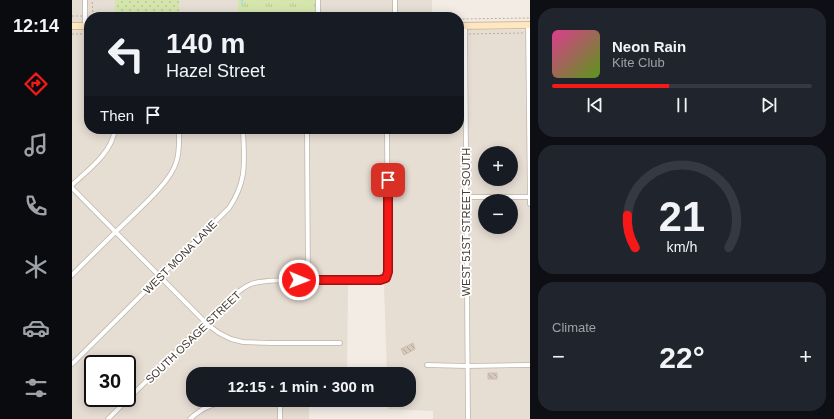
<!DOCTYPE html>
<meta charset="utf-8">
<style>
:root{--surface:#171b24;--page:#20242c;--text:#f1f3f6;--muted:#9ea1a6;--line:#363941;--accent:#f71917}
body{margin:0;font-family:Arial,sans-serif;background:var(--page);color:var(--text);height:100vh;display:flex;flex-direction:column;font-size:15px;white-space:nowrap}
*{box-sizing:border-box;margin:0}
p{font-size:13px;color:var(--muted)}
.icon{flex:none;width:22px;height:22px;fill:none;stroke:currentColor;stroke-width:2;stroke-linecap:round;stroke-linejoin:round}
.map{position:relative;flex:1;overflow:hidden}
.side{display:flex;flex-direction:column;gap:8px;padding:8px;background:#0d0f14;width:304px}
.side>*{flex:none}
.banner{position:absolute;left:12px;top:12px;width:380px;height:122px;border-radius:16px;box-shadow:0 2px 10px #0003;background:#171b24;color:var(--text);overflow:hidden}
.buttons{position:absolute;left:406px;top:146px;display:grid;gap:8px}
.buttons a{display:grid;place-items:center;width:40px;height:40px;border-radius:50%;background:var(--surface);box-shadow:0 2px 10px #0003;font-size:20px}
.speed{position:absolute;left:12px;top:355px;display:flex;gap:8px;font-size:20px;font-weight:700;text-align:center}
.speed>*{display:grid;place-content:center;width:52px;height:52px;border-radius:50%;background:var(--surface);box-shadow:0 2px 10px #0003;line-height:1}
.speed .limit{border:2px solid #111;border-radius:6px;background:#fff;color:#111}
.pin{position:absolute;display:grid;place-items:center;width:34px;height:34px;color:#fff;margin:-17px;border-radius:8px;box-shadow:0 2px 6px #0006}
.me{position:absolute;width:44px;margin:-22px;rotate:91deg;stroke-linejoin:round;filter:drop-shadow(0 0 3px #0008)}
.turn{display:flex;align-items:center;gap:14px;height:84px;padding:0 16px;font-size:18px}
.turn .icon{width:52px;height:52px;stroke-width:2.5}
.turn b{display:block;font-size:28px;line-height:34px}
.then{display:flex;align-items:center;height:38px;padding:0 16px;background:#0003;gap:8px;font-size:15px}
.big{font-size:30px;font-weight:800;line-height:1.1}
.side .card{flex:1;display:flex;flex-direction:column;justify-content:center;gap:6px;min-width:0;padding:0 14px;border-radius:16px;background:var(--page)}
.side .dial{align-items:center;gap:0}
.dial svg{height:104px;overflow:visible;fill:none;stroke:var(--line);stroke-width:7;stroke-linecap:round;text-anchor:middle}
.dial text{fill:var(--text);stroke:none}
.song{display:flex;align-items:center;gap:12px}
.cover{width:48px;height:48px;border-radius:6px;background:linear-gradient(135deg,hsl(330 70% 55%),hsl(90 70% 35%))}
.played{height:4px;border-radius:2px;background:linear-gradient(90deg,var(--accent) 45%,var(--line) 45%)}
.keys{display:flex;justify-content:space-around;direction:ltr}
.heat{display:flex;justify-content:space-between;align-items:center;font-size:22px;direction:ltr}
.trip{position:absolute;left:114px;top:367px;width:230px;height:40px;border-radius:16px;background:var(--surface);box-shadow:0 2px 10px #0003;font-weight:800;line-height:40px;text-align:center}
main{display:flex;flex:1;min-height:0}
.dock{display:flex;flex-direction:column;width:72px;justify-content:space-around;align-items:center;background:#090b0e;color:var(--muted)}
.dock .icon{width:28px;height:28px}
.dock .on{color:var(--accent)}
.dock b{font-size:18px;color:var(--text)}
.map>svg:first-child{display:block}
.residential{fill:#e6ddd3;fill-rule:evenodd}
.grass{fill:url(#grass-dots)}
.park{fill:url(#park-tufts)}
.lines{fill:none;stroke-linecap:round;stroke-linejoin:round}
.stream{stroke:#a1daef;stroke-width:1.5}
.building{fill:url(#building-back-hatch);stroke:#cebdae}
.street-casing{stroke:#c0b5aa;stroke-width:5.5}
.secondary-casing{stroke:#d2b995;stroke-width:8}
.path{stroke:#bfac99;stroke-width:1;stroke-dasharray:2 2;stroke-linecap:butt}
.street{stroke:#fff;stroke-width:4}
.secondary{stroke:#fee7c3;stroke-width:6}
.route-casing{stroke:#a1100f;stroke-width:10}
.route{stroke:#f71917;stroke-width:7}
.labels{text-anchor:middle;stroke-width:3.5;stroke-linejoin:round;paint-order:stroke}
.street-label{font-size:11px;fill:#443c34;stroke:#fff}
</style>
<main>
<nav class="dock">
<b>12:14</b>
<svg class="icon on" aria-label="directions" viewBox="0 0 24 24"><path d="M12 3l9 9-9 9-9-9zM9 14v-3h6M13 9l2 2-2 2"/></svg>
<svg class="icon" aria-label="music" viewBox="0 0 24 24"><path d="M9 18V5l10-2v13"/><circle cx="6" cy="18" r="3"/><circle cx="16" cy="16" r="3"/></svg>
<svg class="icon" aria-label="phone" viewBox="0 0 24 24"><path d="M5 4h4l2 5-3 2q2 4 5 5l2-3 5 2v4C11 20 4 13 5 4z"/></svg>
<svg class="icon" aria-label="climate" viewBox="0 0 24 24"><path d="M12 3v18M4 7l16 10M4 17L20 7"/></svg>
<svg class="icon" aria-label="car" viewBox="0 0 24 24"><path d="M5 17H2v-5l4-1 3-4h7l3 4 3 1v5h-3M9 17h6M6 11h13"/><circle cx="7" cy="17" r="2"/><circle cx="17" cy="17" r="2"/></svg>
<svg class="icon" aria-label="filters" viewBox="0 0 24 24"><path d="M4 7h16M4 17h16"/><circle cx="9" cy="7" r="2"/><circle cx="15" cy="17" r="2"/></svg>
</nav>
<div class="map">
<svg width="458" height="419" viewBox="0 0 458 419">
<defs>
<pattern id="grass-dots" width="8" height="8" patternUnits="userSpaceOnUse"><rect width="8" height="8" fill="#d5e6ad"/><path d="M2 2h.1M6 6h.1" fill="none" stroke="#b8c695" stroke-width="1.8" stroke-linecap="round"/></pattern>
<pattern id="park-tufts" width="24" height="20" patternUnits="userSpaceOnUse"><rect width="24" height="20" fill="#d5e6ad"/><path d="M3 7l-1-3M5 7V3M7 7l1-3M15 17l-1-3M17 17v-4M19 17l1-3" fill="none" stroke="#b8c695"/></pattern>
<pattern id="building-back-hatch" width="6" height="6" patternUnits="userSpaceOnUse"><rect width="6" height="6" fill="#d6c9bd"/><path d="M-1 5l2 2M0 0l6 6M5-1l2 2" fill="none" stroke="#afa49a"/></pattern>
</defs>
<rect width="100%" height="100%" fill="#f2ece5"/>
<path class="residential" d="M0 0H43V17H17V26H0Z
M107 0H166V17H107Z
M246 0H360V17H246Z
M0 27H17V129H387V30H458V419H361V411L316 409V400H337V374H315L312 285H276L275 374H121V400H275V402H237V419H0ZM413 153H439V179H413ZM413 201H439V227H413ZM21 364H55V398H21Z"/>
<path class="grass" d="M43 0H107V17H43Z"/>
<path class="park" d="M166 0H246V17H166Z"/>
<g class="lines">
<path class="stream" d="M170 5V0"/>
</g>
<path class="building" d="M341 343 343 349 332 355 329 349Z
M416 373H425V379H416Z"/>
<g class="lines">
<defs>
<path id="street" d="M13 0V26
M323 0V17
M246 17V0
M456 25 458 204
M393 26 396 419
M235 129 236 280
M0 185C16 170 40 153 43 129
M0 188 136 325 147 333 159 339 171 342 200 343H268
M394 197H458
M0 275C18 257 36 239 55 221 70 206 98 182 104 163 108 152 107 140 107 129
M0 364 157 208C176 180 172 160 171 129
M355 365 395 366 458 365
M208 402V419
M36 419 152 304C160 297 169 288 179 284 190 280 204 281 215 280 246 279 277 280 308 279L314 278 316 272 315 129
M118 419C130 408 139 404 155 402H236"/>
<path id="secondary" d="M0 26H17
M387 26 458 25"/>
</defs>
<use href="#street" class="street-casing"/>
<use href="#secondary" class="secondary-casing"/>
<path class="path" d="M0 16H10
M17 16H21L20 0
M21 16H40L42 17
M173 17 242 15
M366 17H386
M387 18 389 19 458 18
M0 34H17
M397 34 451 33"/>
<use href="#street" class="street"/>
<use href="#secondary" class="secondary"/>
</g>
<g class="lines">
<defs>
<path id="route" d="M227 280H308L314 278 316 272V180"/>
</defs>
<use href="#route" class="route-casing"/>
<use href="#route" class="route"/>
</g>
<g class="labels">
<g class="street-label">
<text transform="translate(394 222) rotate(-90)" y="4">WEST 51ST STREET SOUTH</text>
<text transform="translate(108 257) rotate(-45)" y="4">WEST MONA LANE</text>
<text transform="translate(121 337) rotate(-44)" y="4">SOUTH OSAGE STREET</text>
</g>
</g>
</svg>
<div class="buttons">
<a>+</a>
<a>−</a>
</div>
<div class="speed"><div class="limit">30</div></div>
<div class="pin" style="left:316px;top:180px;background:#d93025"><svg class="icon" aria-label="arrive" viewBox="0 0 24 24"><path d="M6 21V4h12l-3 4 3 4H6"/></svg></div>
<svg class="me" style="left:227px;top:280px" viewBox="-20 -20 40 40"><circle r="17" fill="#f71917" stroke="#fff" stroke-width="3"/><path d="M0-11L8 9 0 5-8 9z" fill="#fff"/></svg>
<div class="trip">12:15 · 1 min · 300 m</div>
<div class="banner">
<div class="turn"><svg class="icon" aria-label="left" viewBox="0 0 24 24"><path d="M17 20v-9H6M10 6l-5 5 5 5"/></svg><div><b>140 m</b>Hazel Street</div></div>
<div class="then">Then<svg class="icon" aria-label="arrive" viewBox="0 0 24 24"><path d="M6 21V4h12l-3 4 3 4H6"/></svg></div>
</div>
</div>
<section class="side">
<div class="card">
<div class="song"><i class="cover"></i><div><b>Neon Rain</b><p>Kite Club</p></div></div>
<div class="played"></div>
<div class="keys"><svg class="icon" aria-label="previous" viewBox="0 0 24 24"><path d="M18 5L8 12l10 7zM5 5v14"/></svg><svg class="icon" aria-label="pause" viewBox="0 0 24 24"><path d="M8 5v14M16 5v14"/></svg><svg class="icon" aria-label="next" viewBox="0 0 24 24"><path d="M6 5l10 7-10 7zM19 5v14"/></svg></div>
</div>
<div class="card dial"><svg viewBox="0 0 100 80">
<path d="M14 69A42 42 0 1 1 86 69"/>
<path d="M14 69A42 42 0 0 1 8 44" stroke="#f71917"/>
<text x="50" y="56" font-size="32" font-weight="700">21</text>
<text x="50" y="72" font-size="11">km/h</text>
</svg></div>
<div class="card"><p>Climate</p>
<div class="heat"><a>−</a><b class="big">22°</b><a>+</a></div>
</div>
</section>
</main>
